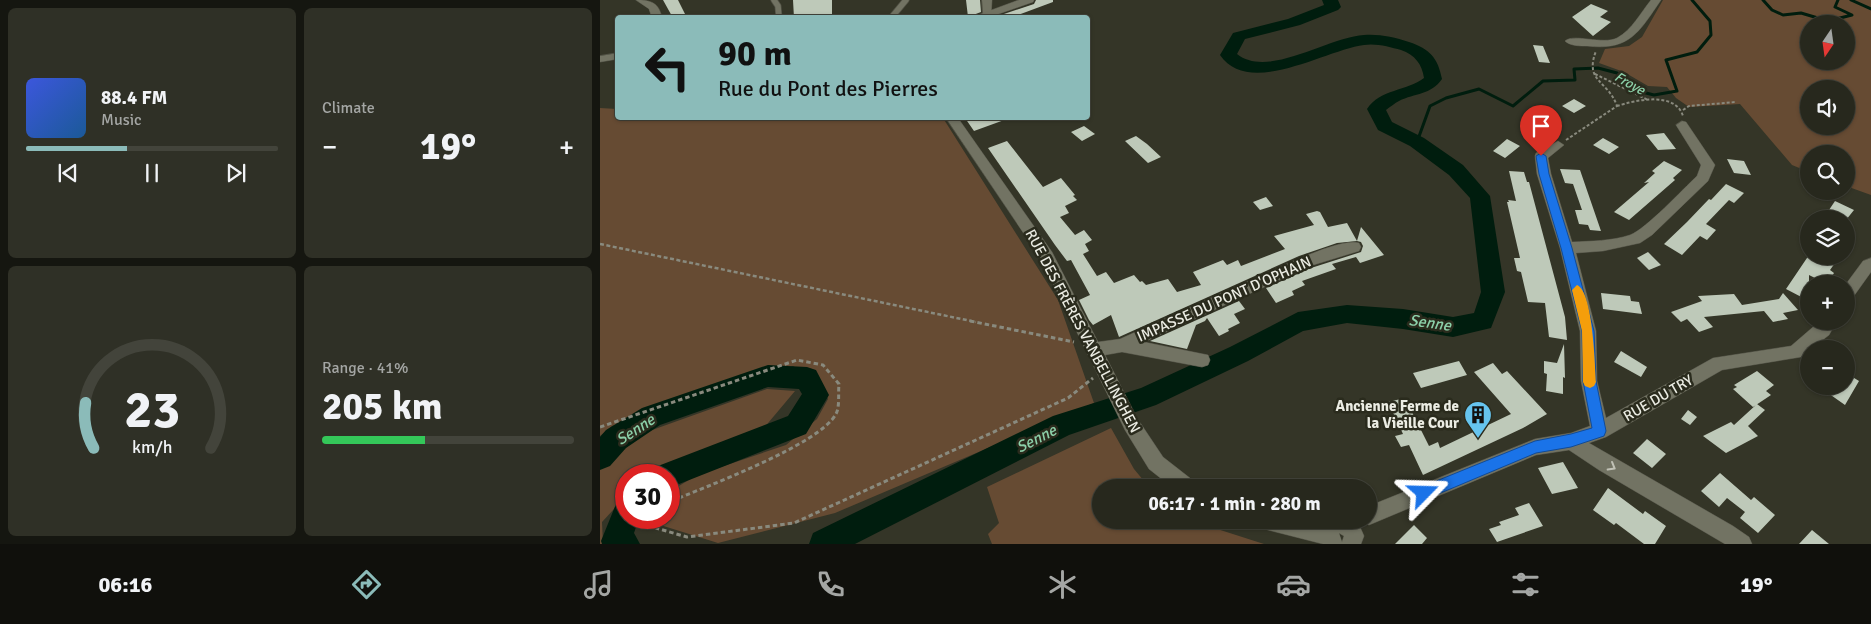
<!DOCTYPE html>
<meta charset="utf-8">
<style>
:root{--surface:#27281d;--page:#2f3026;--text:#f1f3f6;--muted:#a4a6a4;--line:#43443b;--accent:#8bbbb9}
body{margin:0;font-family:Signika,sans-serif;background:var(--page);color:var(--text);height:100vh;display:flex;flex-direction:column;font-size:19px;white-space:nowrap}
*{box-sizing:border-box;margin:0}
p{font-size:16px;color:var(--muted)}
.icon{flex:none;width:28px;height:28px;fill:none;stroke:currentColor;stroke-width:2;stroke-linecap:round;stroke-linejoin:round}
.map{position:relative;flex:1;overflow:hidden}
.panel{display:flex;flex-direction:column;gap:8px;padding:8px;background:#151610;width:600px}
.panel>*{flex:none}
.hud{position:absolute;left:15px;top:15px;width:475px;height:105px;border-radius:5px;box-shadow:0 1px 4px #0004,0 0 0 1px var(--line);background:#8bbbb9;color:#111;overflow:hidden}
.needle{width:32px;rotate:193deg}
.fabs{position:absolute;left:1200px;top:15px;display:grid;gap:10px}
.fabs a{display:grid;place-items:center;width:55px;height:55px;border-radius:50%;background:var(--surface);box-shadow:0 1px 4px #0004,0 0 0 1px var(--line);font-size:25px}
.speed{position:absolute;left:15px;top:464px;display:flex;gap:10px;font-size:25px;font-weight:700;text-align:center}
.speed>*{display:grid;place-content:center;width:65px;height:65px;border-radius:50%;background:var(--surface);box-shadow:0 1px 4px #0004,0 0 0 1px var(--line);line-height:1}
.speed .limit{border:8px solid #d22;background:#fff;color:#111}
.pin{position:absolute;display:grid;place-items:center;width:42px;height:42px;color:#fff;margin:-51px -21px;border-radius:50% 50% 50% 0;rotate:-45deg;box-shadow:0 0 5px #0007}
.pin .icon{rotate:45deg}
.me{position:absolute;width:55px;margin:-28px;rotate:68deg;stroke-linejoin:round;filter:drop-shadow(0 0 4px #0008)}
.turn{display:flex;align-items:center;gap:18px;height:105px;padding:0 20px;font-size:22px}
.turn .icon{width:65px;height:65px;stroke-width:2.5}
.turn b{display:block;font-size:35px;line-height:42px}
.big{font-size:38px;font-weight:700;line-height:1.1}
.panel .tile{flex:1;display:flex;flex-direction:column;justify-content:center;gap:8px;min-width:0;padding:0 18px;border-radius:8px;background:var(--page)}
.panel .dial{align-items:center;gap:0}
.dial svg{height:130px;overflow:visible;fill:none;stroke:var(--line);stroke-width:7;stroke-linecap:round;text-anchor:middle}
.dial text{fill:var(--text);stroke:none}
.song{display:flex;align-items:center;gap:15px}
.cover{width:60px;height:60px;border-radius:8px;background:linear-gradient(135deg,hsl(230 70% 55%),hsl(210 70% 35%))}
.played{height:5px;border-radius:2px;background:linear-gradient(90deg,var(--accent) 40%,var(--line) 40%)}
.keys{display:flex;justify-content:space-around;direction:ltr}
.heat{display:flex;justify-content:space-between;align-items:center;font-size:28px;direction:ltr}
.charge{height:8px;border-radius:4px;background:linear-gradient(90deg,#34c759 41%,var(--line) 0)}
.panel .tiles{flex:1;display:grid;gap:8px;grid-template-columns:repeat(2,1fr)}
.trip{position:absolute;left:492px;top:479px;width:285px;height:50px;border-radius:25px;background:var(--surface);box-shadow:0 1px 4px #0004,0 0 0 1px var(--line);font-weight:700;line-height:50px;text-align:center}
.tabs{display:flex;height:80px;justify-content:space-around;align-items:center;background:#10100c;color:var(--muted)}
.tabs .icon{width:35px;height:35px}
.tabs .active{color:var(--accent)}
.tabs b{font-size:22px;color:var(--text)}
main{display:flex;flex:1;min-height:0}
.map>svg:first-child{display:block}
.green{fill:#664b33;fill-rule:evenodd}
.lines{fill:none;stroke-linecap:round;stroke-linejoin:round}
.stream{stroke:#001d0e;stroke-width:3}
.river{fill:#001d0e;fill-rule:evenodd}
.building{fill:#bec9b9}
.service-casing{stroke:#525246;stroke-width:7}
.minor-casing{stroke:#525246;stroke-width:1}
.tertiary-casing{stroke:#525246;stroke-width:1}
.path-far2{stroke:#898a7e;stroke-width:2;stroke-dasharray:3 2;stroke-linecap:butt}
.path-far1{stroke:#898a7e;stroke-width:2.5;stroke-dasharray:4 2.5;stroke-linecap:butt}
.path{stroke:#898a7e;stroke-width:3;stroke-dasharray:4.5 3;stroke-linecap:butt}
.service{stroke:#727363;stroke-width:5.5}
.minor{fill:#727363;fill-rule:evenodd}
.tertiary{fill:#727363;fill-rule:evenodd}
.oneway{stroke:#c1c2b6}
.route{fill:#1a73e8;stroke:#114b97}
.slow{fill:#f59e0b}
.labels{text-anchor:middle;stroke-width:5;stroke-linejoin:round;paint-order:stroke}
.far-water-label{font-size:14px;font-style:italic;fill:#8cd0a9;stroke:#2a2b1d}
.street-label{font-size:15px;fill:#ebece3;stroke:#2a2b1d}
.poi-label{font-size:15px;font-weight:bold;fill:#ebece3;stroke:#2a2b1d;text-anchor:end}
.water-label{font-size:16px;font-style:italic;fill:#8cd0a9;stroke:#2a2b1d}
</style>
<main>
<section class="panel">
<div class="tiles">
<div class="tile">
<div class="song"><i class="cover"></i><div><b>88.4 FM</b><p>Music</p></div></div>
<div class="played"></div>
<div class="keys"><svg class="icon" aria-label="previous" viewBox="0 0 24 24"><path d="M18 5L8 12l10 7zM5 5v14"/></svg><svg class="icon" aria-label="pause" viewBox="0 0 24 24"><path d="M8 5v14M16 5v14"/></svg><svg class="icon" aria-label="next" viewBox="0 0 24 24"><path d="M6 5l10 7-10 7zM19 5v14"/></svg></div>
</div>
<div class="tile"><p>Climate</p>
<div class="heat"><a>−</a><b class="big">19°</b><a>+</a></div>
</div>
<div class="tile dial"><svg viewBox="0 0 100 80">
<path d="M14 69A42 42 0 1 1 86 69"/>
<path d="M14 69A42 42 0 0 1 9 41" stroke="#8bbbb9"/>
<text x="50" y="56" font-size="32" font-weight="700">23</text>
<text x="50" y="72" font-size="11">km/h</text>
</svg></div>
<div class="tile"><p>Range · 41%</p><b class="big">205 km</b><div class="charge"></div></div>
</div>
</section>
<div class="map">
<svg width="1271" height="544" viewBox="0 0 1271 544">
<rect width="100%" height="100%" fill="#343527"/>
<path class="green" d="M1063 0H1271V195L1246 186V154H1209V172L1192 165 1140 104 1089 107 1076 98 1067 87 1048 86 1024 72 999 63 1005 49 1029 46 1042 37ZM1209 24H1246V61H1209ZM1209 89H1246V126H1209Z
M0 108 17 109 18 118H343L458 300 494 403 235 513 118 543 41 519 69 518V492L97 475 186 445 217 419 228 399 222 384 193 366 12 426 0 436Z
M167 389 195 391 158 435 54 475H26V496L2 522 3 544H0V468L27 439Z
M511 428 534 469 549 487 501 488V520H596L611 527 664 544H392L388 534 399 523 387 487Z"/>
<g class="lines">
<path class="stream" d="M1163 0 1172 10 1183 15 1201 13 1228 21 1252 15 1235 7 1238 0
M1251 0 1271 9
M817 142 830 106 846 98 879 89 913 106 943 81 975 80 974 69 998 68 1017 73 1038 91 1054 95 1077 91 1066 60 1097 52 1111 35 1110 21 1092 0"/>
<path class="river" d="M722 0H738L741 7 738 10 700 25 645 39 637 54C668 79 728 37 764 35 780 34 794 37 809 42 830 49 838 58 842 79 831 95 815 93 799 101 795 103 790 107 786 110L792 122 824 138 863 165 890 196 905 292 891 328 853 337 803 329 747 323 703 331 648 361 556 405 469 435 255 544H209L213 533 453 416 541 388 630 347 698 312 747 305 803 309 853 317 874 313 881 292 870 198 849 175 810 146 778 130 767 109C780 89 807 91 824 78 822 64 815 55 801 50 790 47 776 43 764 45 725 50 649 98 620 55L633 33 688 19 724 5Z
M168 365 207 367 216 370 229 395 206 434 69 488V475H54L58 466 188 416 202 394 199 389 168 387 60 425 26 448 10 466 0 470V437L6 430 42 408Z
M26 500V518H39L34 533 40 544H2L1 541 16 504Z"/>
</g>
<path class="building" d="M63 0H78L87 18H73Z
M193 0H232V16L217 15 194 18Z
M366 0H380L381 12 368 17Z
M436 0H453V2L410 18 395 17 434 4Z
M991 4 1008 11 1000 17 1011 22 993 36 972 17Z
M933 45 943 46 950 63 939 62Z
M974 99 986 106 974 113 962 106Z
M365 118H406L407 119 374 131Z
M484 126 495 134 482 141 471 132Z
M1064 133 1076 149 1058 150 1046 135Z
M536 136 547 144 561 157 548 163 525 141Z
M1003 138 1019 147 1009 154 993 145Z
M907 139 920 146 905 158 893 151Z
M407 141 443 187 461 178 475 195 473 196 477 200 465 206 469 213 460 217 475 235 484 230 492 240 485 244 489 251 483 254 497 276 506 272 514 283 534 275 540 282 542 281 546 285 568 279 577 292 601 285 593 272 623 260 627 265 638 260 641 266 685 249 674 236 714 225 706 214 717 211 720 212 728 227 747 223 757 241 737 243 699 256 519 337 511 315 493 325 489 320 479 300 490 295 471 260 467 261 455 245 388 148Z
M1127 159 1144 161 1151 175 1134 173Z
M1064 161 1082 170 1073 178 1075 180 1029 220 1014 212 1049 182 1044 183 1055 173 1052 171Z
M960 169 980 170 1001 231 990 230 988 225 979 224 975 210H982L973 184 965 183Z
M909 171 924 172 927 182H929L965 317 967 340 949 337 945 303 928 302 921 272 917 271 914 258H920L907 202H909L908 200 916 201Z
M1126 184 1144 193 1134 203 1129 200 1106 224 1116 230 1107 240 1100 236 1082 255 1064 244 1087 222 1109 199 1111 200Z
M666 197 673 206 660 210 653 202Z
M1235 201 1254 210 1246 220V219H1239L1227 213Z
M761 227 784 255 760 263 756 257 732 264 736 269 702 281 705 285 692 291 694 295 676 303 666 288 711 268 761 252 763 246 761 242 757 241Z
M1048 252 1061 265 1049 270 1037 258Z
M1209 255V256H1240L1230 270 1234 273 1227 284 1209 275V301L1186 289Z
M1001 293 1030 296 1031 301 1039 302 1042 314 1003 309Z
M1183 293 1198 310 1183 313 1188 319 1173 322 1164 311 1104 317 1113 327 1099 332 1087 319 1081 322 1071 312 1102 301 1098 296 1134 294 1142 305 1179 299Z
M639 301 645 309 634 314 640 323 628 329 629 331 619 336 607 318 605 321 596 325 587 349 550 341Z
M964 344 965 378 963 377V394L946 391 947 374 944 373V361L957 363Z
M1021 351 1047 367 1041 377 1014 362Z
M859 361 867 375 821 388 813 373Z
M893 363 902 374 907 371 947 414 923 428 823 475 809 445 801 447 795 436 803 434 788 402 805 398 829 446 838 442 840 448 911 414 874 372Z
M1157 371 1174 385 1166 391 1171 395 1153 407 1133 389 1137 387 1134 385Z
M1246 373 1259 381 1245 405 1218 386H1246Z
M1157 404 1165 410 1148 426 1158 436 1126 453 1103 436 1131 422 1134 425Z
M1088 410 1097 417 1090 425 1081 419Z
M1047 439 1066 454 1052 468 1033 453Z
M963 462 978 488 952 494 938 468Z
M1120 473 1151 500 1154 497 1175 515 1158 533 1140 518 1145 512 1127 498 1119 507 1101 491Z
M1008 488 1043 514 1045 511 1066 526 1055 544H1044L1016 523 1014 525 993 510Z
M929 503 943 526 897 542 889 529 901 525 899 522 919 515 915 508Z
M814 525 827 538 822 544H795Z
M1212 530 1229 544H1199Z"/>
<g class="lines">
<defs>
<path id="service" d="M174 0 178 6 179 18
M291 18 306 0"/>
<path id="minor" d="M36 0C50 0 59 2 62 18H52L49 9Z
M382 0H392L391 16H383Z
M1051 0H1061C1039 32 1030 51 987 46 980 46 970 46 965 41 973 33 1003 45 1017 38 1032 30 1041 12 1051 0Z
M346 118H358L452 252 498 342 520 339 700 258C714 253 745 239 759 243L761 247 759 251 710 266 544 342 608 355 610 360 608 365 602 367 522 352 505 355 537 418 563 457 595 482 597 488H573L549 469 525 430 441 259Z
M1082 121 1086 122 1115 165 1108 181 1052 235 1040 243 1003 251 976 253 996 331 997 381 1006 418 1113 358 1191 346 1220 321H1237L1229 335 1201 357 1122 370 1006 437 989 443 1133 526 1149 537 1152 544H1125L999 470 969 450 936 455 769 525 762 522 761 520H769V506L935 439 971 433 990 426 981 381 980 331 960 248 937 174 935 156 936 153 958 141 964 145 948 158 951 174 972 242C991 241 1012 241 1030 235 1046 229 1083 189 1097 176L1101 165 1076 125Z
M1271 258V272L1251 300 1246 302V284L1263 261Z
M658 520H708L723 524 724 520H757L764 536 761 544H723L668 530 661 527ZM739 533 744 536 742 542Z"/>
<path id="tertiary" d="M419 0H434L433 2 387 18H370Z
M18 53V59L0 62V56Z"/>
</defs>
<use href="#service" class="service-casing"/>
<use href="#minor" class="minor-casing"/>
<use href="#tertiary" class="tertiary-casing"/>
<path class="path-far2" d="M995 74 1048 100
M1017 106C1036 100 1075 91 1083 116
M1083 110 1089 106 1136 102
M966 140 1017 106C1008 80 984 82 996 51"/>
<path class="path-far1" d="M0 244 376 322"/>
<path class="path" d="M370 321 474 342
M0 427 197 360 223 365 239 384C238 392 240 407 236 414 219 445 105 487 69 502
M53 518 49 526 87 537 194 523 468 398 493 378"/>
<use href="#service" class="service"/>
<use href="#minor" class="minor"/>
<use href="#tertiary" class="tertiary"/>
</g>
<defs><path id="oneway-chevron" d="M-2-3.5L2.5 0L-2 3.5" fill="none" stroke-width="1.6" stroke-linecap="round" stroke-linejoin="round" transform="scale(1.25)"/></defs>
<use class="oneway" href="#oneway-chevron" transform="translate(1012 467) rotate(30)"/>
<path class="route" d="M941 153 946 156 949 174 972 248 994 331 996 381 1006 431 1004 436 971 447 936 453 824 500 819 498 817 493 819 488 935 441 971 434 992 428 983 381 982 331 961 248 939 174 936 156Z"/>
<path class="slow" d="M977 285C993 291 995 366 996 382L994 386 990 388 985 386 983 382 982 331 972 290Z"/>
<defs>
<symbol id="building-pin" viewBox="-11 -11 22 30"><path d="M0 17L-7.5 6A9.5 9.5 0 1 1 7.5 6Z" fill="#66c4ef" stroke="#2a2b1d"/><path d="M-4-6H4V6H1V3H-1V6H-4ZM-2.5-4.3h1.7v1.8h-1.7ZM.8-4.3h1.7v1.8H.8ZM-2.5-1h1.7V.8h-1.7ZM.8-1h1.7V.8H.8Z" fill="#111"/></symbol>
</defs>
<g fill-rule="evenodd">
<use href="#building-pin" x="862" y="399" width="32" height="43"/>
</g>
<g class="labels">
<g class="far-water-label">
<text transform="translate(1030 83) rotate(29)" y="5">Froye</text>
</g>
<g class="street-label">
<text transform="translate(624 299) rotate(-24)" y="5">IMPASSE DU PONT D'OPHAIN</text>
<text transform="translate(483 331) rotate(62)" y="5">RUE DES FRÈRES VANBELLINGHEN</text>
<text transform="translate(1058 398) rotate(-30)" y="5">RUE DU TRY</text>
</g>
<g class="poi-label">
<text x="859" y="411">Ancienne Ferme de<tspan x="859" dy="17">la Vieille Cour</tspan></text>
</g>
<g class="water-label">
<text transform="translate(830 322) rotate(8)" y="6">Senne</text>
<text transform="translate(35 429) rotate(-33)" y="6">Senne</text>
<text transform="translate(436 438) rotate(-27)" y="6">Senne</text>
</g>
</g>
</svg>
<div class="fabs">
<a><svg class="needle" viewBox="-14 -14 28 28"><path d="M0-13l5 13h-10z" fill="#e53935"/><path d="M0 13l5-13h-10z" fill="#a4a6a4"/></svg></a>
<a><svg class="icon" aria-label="sound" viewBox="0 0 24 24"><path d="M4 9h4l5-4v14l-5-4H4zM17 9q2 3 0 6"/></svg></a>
<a><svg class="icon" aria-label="search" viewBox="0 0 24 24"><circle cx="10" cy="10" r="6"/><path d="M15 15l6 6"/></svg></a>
<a><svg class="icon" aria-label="layers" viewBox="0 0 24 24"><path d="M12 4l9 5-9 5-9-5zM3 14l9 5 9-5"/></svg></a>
<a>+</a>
<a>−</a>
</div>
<div class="speed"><div class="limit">30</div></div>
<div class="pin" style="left:941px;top:156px;background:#d93025"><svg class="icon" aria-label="arrive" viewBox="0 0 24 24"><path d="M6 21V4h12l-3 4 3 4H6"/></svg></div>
<svg class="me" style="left:824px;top:493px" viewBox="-20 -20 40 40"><path d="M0-17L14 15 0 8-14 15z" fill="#1a73e8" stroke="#fff" stroke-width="4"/></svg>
<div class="trip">06:17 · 1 min · 280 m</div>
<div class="hud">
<div class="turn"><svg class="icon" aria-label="left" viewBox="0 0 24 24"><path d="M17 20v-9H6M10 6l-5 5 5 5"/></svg><div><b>90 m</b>Rue du Pont des Pierres</div></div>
</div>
</div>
</main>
<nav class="tabs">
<b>06:16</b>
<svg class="icon active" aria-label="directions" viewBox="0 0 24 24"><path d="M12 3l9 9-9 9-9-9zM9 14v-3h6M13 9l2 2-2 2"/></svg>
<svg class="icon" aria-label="music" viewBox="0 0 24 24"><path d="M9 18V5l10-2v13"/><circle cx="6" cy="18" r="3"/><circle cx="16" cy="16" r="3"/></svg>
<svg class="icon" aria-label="phone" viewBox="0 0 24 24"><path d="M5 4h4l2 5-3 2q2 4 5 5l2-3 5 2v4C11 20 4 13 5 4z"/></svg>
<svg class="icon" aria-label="climate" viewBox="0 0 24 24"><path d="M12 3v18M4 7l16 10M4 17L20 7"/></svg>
<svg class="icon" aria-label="car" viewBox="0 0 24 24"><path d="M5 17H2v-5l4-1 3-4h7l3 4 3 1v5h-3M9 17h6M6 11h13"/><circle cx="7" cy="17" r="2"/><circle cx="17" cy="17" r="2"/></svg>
<svg class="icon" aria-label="filters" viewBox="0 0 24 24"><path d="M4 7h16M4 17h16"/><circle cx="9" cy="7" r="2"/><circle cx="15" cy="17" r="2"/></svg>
<b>19°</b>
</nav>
